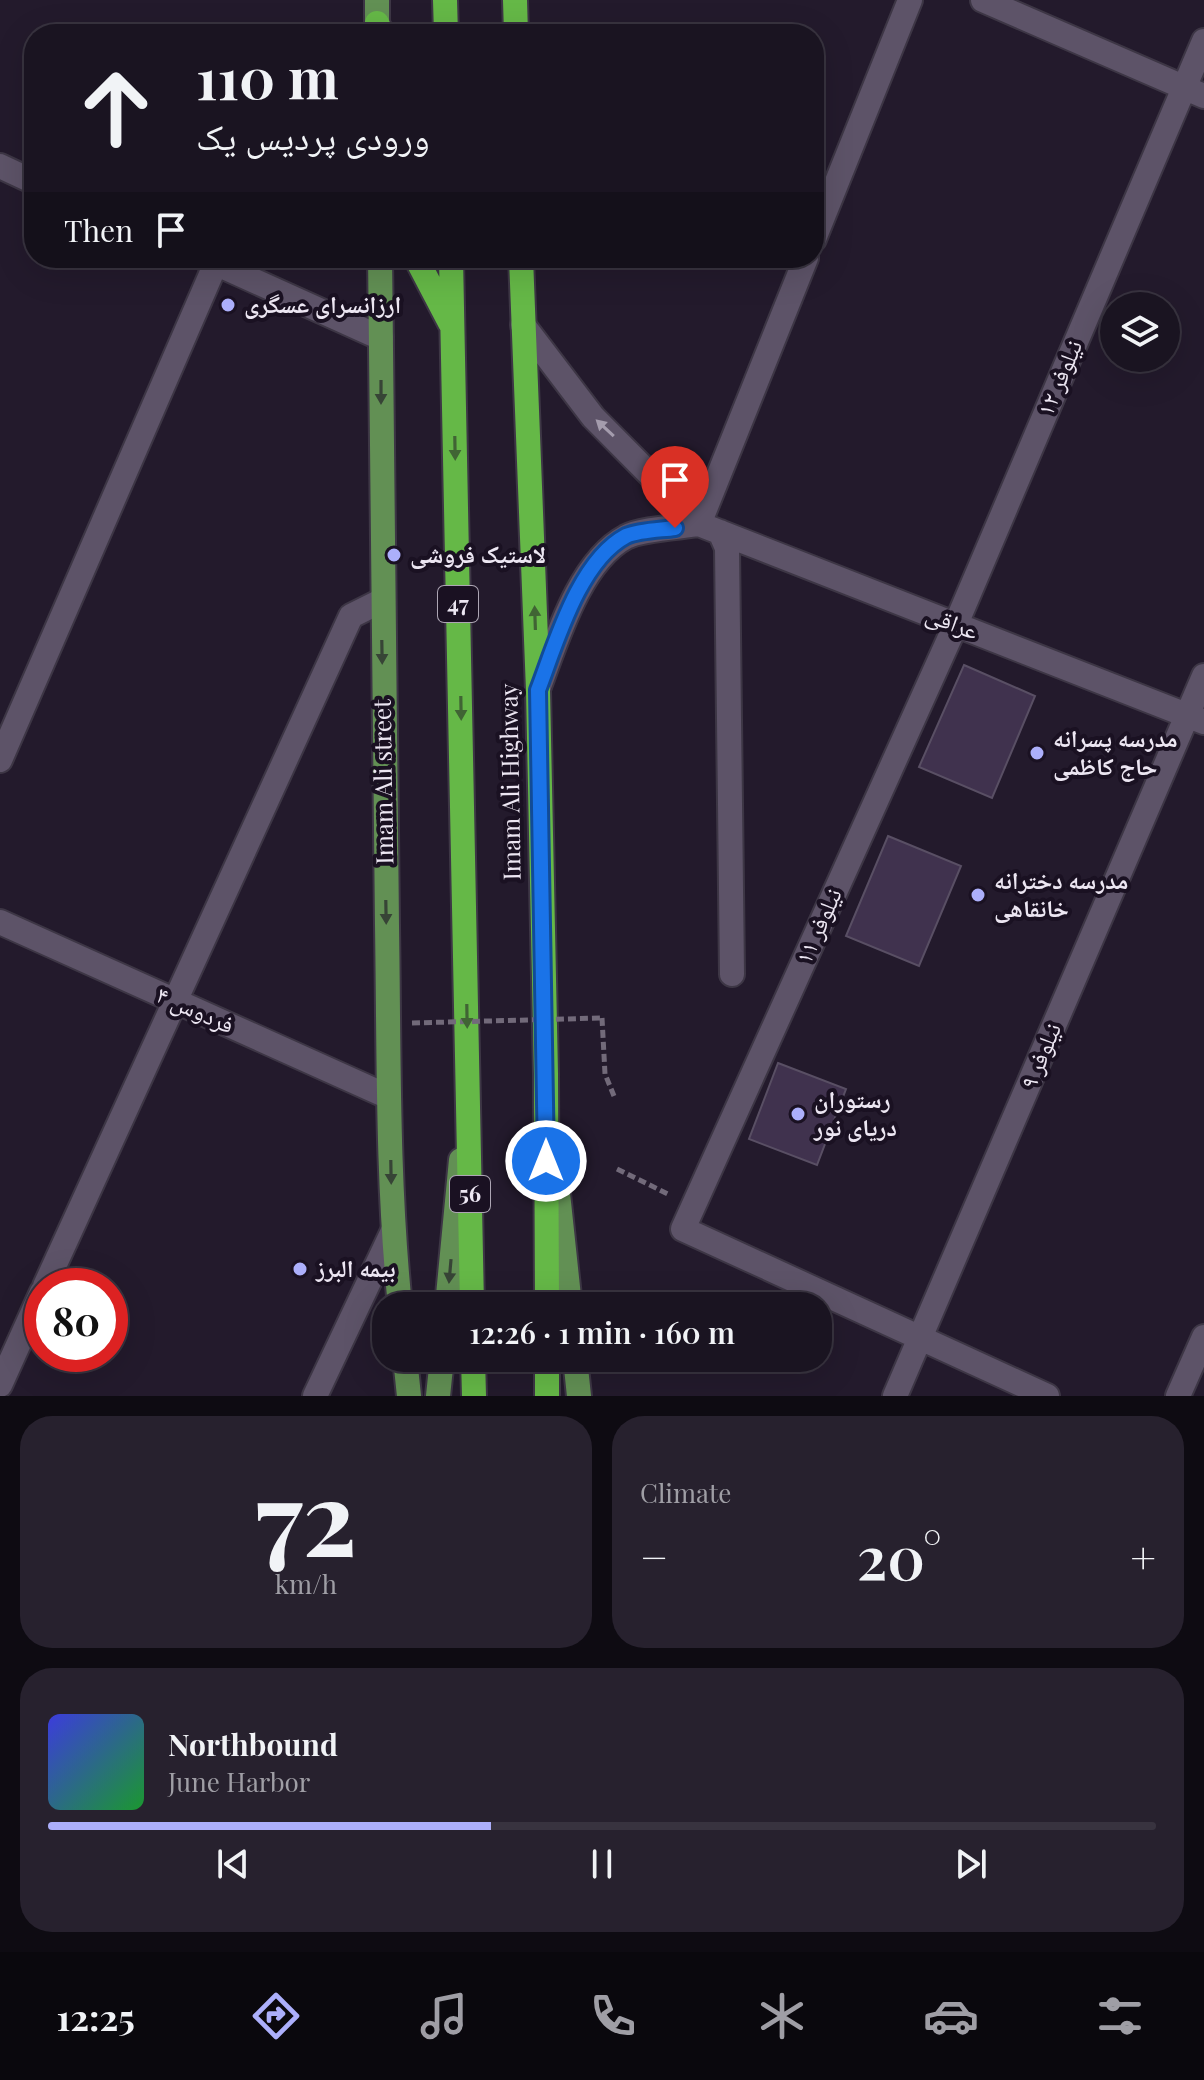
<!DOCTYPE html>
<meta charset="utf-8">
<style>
:root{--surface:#1a1421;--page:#27212e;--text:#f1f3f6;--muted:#9f9ea5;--line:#38333f;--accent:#acaffb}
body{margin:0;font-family:"Playfair Display","Noto Naskh Arabic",serif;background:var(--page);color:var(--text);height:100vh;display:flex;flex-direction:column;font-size:30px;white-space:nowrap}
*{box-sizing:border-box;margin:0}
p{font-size:26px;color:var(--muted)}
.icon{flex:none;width:44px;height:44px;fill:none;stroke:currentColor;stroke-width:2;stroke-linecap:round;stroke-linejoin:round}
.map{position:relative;height:1396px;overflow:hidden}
.panel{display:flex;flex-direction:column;gap:20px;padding:20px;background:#0e0b12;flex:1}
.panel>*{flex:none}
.hud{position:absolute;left:24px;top:24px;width:800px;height:244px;border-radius:32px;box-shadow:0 8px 32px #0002,0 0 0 2px var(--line);background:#1a1421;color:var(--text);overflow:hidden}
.controls{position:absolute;left:1100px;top:292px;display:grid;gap:16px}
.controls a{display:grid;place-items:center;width:80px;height:80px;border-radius:50%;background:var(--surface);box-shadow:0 8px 32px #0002,0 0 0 2px var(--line);font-size:40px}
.speed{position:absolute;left:24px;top:1268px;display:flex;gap:16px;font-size:40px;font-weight:700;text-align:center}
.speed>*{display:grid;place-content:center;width:104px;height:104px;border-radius:50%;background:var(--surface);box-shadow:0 8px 32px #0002,0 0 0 2px var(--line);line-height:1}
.speed .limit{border:12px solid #d22;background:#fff;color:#111}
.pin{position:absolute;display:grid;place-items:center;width:68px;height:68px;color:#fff;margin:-82px -34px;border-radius:50% 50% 50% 0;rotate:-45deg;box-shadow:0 0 8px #0007}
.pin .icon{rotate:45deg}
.me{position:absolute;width:88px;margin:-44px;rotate:0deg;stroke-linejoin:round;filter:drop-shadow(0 0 6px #0008)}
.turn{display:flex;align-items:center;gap:28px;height:168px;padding:0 40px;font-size:36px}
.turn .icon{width:104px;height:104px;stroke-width:2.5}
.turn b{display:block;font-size:56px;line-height:68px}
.then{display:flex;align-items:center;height:76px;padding:0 40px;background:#0003;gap:16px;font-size:30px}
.big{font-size:60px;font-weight:600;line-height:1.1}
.panel .tile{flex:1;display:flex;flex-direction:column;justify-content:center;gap:12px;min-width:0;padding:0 28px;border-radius:32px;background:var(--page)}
.panel .dial{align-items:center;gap:0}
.dial b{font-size:104px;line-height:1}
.song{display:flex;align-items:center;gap:24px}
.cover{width:96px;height:96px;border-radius:12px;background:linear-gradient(135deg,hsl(240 70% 55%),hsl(130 70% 35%))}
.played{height:8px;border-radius:4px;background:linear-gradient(90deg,var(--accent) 40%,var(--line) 40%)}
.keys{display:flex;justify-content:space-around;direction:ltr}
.heat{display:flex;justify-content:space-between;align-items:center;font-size:44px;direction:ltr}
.panel .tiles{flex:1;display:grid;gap:20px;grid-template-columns:1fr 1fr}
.tile:last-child{grid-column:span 2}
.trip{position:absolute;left:372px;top:1292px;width:460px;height:80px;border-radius:32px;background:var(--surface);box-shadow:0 8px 32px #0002,0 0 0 2px var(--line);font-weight:600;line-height:80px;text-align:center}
.tabs{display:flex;height:128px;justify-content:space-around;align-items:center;background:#0a080d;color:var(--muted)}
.tabs .icon{width:56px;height:56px}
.tabs .selected{color:var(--accent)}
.tabs b{font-size:36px;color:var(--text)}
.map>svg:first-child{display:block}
.building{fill:#40324e;stroke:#594f64;stroke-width:2}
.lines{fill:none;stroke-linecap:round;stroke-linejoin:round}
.minor-casing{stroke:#3d3645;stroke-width:28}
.major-casing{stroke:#3d3645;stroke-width:28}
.highway-casing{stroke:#3d3645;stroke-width:28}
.path{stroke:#726a7a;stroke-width:5;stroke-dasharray:8 4;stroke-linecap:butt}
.minor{stroke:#5d5368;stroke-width:24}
.major{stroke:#629054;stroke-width:24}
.highway{stroke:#65b847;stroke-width:24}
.path-bridge{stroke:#726a7a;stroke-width:5;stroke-dasharray:8 4;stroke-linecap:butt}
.oneway{fill:#374436}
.oneway2{fill:#a49cad}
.oneway3{fill:#406434}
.route-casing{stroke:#114b97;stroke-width:20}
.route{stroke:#1a73e8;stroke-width:14}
.poi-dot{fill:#acaffb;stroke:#1a1122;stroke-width:3}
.labels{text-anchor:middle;stroke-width:8;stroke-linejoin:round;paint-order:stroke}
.shield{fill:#1a1122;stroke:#ada6b4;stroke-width:2}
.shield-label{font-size:22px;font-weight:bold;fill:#ece6f2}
.poi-label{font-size:24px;font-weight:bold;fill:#ece6f2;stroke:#1a1122;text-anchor:start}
.street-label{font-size:24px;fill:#ece6f2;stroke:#1a1122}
</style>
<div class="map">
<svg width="1204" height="1396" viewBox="0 0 1204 1396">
<rect width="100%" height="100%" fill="#231a2c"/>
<path class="building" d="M964 665 1035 696 992 798 919 767Z
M888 836 961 866 919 966 846 936Z
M778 1063 846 1089 817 1165 749 1139Z"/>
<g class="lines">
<defs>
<path id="minor" d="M983 0 1204 96
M0 166 34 182
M814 239 910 0
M204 258 381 338
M523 325 593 417 699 524 1204 722
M699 524 806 258
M720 532 727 548 732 974
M538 689C556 642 579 562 626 537 640 529 681 527 699 524
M0 760 216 263
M0 922 389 1097
M45 1286 351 616 381 601
M0 1385 42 1292
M315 1396 393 1231
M895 1396 1204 676
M1047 1396 683 1229 956 624 1204 41
M1178 1396 1204 1337"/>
<path id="major" d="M377 0V34
M380 258C383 480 383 702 387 925 389 1052 387 1179 400 1306
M555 1165 570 1306
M447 1306 461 1160
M405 1358 409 1396
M575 1358 579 1396
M438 1396 442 1358"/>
<path id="highway" d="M445 0 446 34
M515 0 516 34
M377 23 382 34
M416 258 450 323
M451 258 472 1306
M521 258 538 690 546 1074 547 1306
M473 1358 474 1396
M547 1358V1396"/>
</defs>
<use href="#minor" class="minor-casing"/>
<use href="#major" class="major-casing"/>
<use href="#highway" class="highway-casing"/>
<path class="path" d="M602 1018 605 1074 614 1096
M617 1169 670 1195"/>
<use href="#minor" class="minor"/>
<use href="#major" class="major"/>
<use href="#highway" class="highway"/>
<path class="path-bridge" d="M412 1023 602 1018"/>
</g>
<defs><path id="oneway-solid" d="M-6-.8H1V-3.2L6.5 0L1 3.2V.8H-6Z" transform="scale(2)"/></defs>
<g class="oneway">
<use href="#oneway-solid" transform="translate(381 392) rotate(90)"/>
<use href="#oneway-solid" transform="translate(382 652) rotate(89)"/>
<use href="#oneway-solid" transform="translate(386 912) rotate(89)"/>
<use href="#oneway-solid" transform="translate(391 1172) rotate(89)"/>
<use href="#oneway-solid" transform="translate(450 1271) rotate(95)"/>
</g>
<use class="oneway2" href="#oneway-solid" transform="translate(605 428) rotate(-137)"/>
<g class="oneway3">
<use href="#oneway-solid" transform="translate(455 448) rotate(89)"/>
<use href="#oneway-solid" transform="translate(535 618) rotate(-92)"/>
<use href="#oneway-solid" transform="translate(461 708) rotate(89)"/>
<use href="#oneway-solid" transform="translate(467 1016) rotate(89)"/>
</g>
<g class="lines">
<defs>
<path id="route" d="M546 1161 538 690C556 643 579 561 626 536 640 530 661 530 675 528"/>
</defs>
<use href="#route" class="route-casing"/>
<use href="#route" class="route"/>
</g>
<g class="poi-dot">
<circle cx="228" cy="305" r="8"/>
<circle cx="394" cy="555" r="8"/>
<circle cx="1037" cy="753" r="8"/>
<circle cx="978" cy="895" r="8"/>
<circle cx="798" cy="1114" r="8"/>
<circle cx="300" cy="1269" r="8"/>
</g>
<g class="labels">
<g class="shield">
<rect x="438" y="586" width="40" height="36" rx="6"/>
<rect x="450" y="1176" width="40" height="36" rx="6"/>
</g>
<g class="shield-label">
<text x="458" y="612">47</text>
<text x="470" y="1202">56</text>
</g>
<g class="poi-label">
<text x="244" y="313">ارزانسرای عسگری</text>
<text x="410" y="563">لاستیک فروشی</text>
<text x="1053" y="747">مدرسه پسرانه<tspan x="1053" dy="28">حاج کاظمی</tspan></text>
<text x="994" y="889">مدرسه دخترانه<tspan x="994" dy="28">خانقاهی</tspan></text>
<text x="814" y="1108">رستوران<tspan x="814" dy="28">دریای نور</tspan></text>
<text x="316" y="1277">بیمه البرز</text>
</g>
<g class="street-label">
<text transform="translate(1060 378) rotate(-67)" y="8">نیلوفر ۱۲</text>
<text transform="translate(952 623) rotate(21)" y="8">عراقی</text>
<text transform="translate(384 782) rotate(-91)" y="8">Imam Ali street</text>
<text transform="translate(511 782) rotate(-91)" y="8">Imam Ali Highway</text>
<text transform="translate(819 926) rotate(-66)" y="8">نیلوفر ۱۱</text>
<text transform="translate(195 1010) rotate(24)" y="8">فردوس ۴</text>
<text transform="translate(1041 1056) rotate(-67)" y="8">نیلوفر ۹</text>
</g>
</g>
</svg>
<div class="controls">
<a><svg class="icon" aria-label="layers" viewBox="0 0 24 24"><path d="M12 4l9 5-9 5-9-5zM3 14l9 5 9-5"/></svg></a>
</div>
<div class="speed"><div class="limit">80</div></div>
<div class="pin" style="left:675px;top:528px;background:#d93025"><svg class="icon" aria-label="arrive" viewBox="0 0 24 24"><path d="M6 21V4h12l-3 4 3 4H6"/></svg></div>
<svg class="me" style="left:546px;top:1161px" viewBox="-20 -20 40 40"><circle r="17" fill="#1a73e8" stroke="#fff" stroke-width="3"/><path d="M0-11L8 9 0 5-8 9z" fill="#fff"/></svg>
<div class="trip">12:26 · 1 min · 160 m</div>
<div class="hud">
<div class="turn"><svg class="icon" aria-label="ahead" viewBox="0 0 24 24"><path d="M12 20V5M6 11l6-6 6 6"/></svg><div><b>110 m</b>ورودی پردیس یک</div></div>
<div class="then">Then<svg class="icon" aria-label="arrive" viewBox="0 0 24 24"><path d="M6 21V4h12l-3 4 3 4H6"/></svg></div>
</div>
</div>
<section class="panel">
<div class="tiles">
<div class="tile dial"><b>72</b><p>km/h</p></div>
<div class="tile"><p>Climate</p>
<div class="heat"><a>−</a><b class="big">20°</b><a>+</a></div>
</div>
<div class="tile">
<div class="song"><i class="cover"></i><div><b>Northbound</b><p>June Harbor</p></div></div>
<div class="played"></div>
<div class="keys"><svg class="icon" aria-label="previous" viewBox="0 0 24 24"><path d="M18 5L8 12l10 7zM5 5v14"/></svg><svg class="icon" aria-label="pause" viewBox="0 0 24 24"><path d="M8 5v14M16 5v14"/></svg><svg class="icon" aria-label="next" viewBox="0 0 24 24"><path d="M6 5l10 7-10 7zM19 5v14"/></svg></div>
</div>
</div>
</section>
<nav class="tabs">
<b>12:25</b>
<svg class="icon selected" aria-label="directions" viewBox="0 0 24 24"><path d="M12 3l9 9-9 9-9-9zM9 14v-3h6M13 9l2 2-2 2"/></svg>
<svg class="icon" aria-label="music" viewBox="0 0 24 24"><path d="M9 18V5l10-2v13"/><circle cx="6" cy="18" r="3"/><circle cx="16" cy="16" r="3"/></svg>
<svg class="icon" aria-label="phone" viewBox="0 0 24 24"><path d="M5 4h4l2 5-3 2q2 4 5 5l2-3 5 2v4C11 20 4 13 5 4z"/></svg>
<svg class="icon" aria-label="climate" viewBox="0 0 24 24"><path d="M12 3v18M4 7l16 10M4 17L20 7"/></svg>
<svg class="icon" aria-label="car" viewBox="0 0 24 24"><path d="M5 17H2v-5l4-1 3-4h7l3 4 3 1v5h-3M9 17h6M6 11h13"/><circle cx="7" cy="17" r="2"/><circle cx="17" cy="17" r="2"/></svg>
<svg class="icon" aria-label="filters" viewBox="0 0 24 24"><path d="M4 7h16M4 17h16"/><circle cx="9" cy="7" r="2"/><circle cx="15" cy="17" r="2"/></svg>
</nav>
